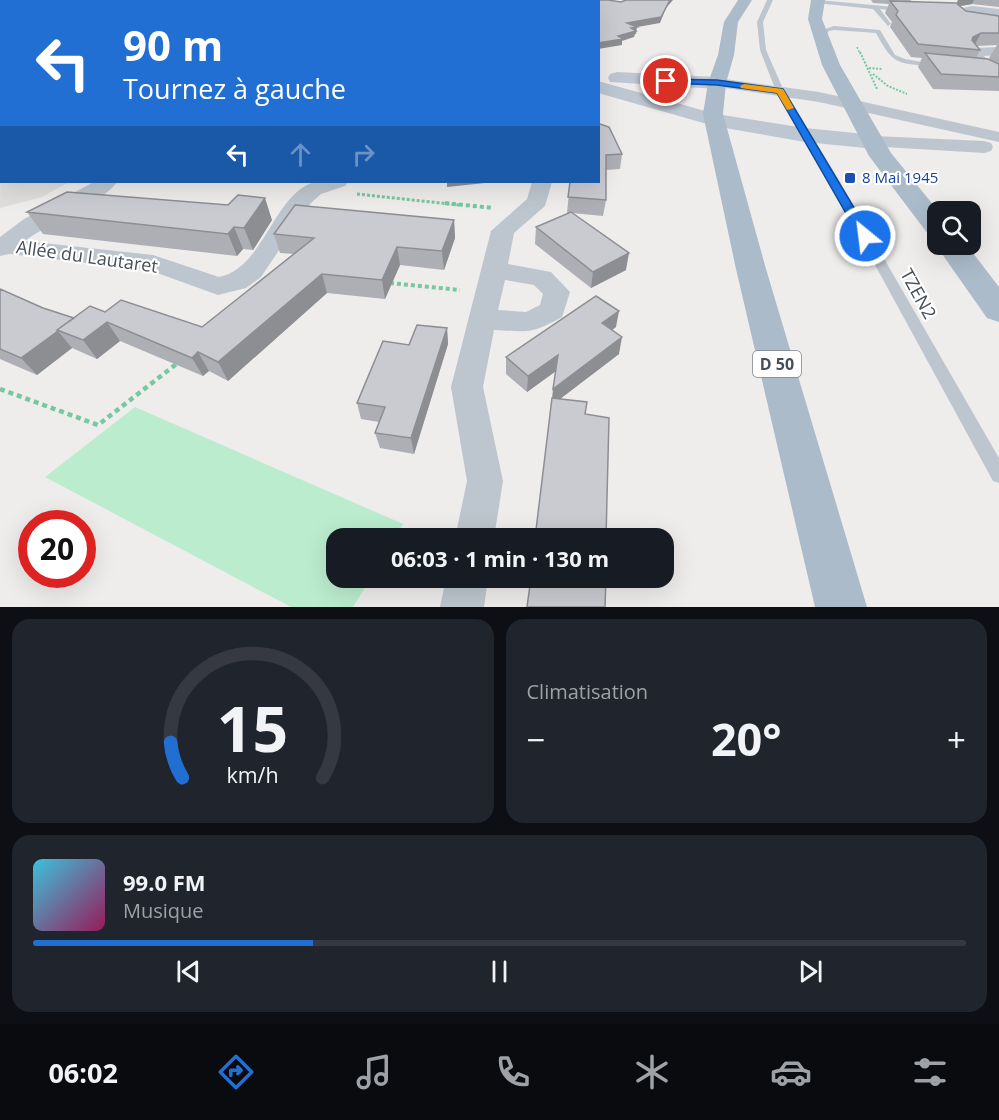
<!DOCTYPE html>
<html lang="fr">
<meta charset="utf-8">
<style>
:root{--surface:#171b24;--page:#20242c;--text:#f1f3f6;--muted:#9ea1a6;--line:#363941;--accent:#216fd3}
body{margin:0;font-family:"Open Sans",sans-serif;background:var(--page);color:var(--text);height:100vh;display:flex;flex-direction:column;font-size:22px;white-space:nowrap}
*{box-sizing:border-box;margin:0}
p{font-size:20px;color:var(--muted)}
.icon{flex:none;width:33px;height:33px;fill:none;stroke:currentColor;stroke-width:2;stroke-linecap:round;stroke-linejoin:round}
.map{position:relative;height:607px;overflow:hidden}
.drawer{display:flex;flex-direction:column;gap:12px;padding:12px;background:#0d0f14;flex:1}
.drawer>*{flex:none}
.top-card{position:absolute;left:0px;top:0px;width:600px;height:183px;box-shadow:0 6px 24px #0002;background:#216fd3;color:#fff;overflow:hidden}
.fabs{position:absolute;left:927px;top:201px;display:grid;gap:12px}
.fabs a{display:grid;place-items:center;width:54px;height:54px;border-radius:12px;background:var(--surface);box-shadow:0 6px 24px #0002;font-size:30px}
.speed{position:absolute;left:18px;top:510px;display:flex;gap:12px;font-size:30px;font-weight:700;text-align:center}
.speed>*{display:grid;place-content:center;width:78px;height:78px;border-radius:50%;background:var(--surface);box-shadow:0 6px 24px #0002;line-height:1}
.speed .limit{border:9px solid #d22;background:#fff;color:#111}
.pin{position:absolute;display:grid;place-items:center;width:51px;height:51px;color:#fff;margin:-26px;border:3px solid #fff;border-radius:50%;box-shadow:0 2px 6px #0007}
.me{position:absolute;width:66px;margin:-33px;rotate:331deg;stroke-linejoin:round;filter:drop-shadow(0 0 4px #0008)}
.turn{display:flex;align-items:center;gap:21px;height:126px;padding:0 24px;font-size:27px}
.turn .icon{width:78px;height:78px;stroke-width:2.5}
.turn b{display:block;font-size:42px;line-height:51px}
.lanes{display:flex;align-items:center;height:57px;padding:0 24px;background:#0003;justify-content:center;gap:30px;direction:ltr}
.lanes .off{opacity:.35}
.big{font-size:45px;font-weight:700;line-height:1.1}
.drawer .widget{flex:1;display:flex;flex-direction:column;justify-content:center;gap:9px;min-width:0;padding:0 21px;border-radius:18px;background:var(--page)}
.drawer .dial{align-items:center;gap:0}
.dial svg{height:156px;overflow:visible;fill:none;stroke:var(--line);stroke-width:7;stroke-linecap:round;text-anchor:middle}
.dial text{fill:var(--text);stroke:none}
.song{display:flex;align-items:center;gap:18px}
.cover{width:72px;height:72px;border-radius:9px;background:linear-gradient(135deg,hsl(190 70% 55%),hsl(330 70% 35%))}
.played{height:6px;border-radius:3px;background:linear-gradient(90deg,var(--accent) 30%,var(--line) 30%)}
.keys{display:flex;justify-content:space-around;direction:ltr}
.heat{display:flex;justify-content:space-between;align-items:center;font-size:33px;direction:ltr}
.drawer .tiles{flex:1;display:grid;gap:12px;grid-template-columns:1fr 1fr}
.widget:last-child{grid-column:span 2}
.trip{position:absolute;left:326px;top:528px;width:348px;height:60px;border-radius:18px;background:var(--surface);box-shadow:0 6px 24px #0002;font-weight:700;line-height:60px;text-align:center}
.dock{display:flex;height:96px;justify-content:space-around;align-items:center;background:#090b0e;color:var(--muted)}
.dock .icon{width:42px;height:42px}
.dock .selected{color:var(--accent)}
.dock b{font-size:27px;color:var(--text)}
.map>svg:first-child{display:block}
.education{fill:#e0dddd}
.green{fill:#bbecce}
.lines{fill:none;stroke-linecap:round;stroke-linejoin:round}
.path-far4{stroke:#75c89f;stroke-width:1.5;stroke-dasharray:2 1.5;stroke-linecap:butt}
.path-far3{stroke:#75c89f;stroke-width:2;stroke-dasharray:2 1.5;stroke-linecap:butt}
.path-far2{stroke:#75c89f;stroke-width:3;stroke-dasharray:3 2;stroke-linecap:butt}
.path-far1{stroke:#75c89f;stroke-width:4;stroke-dasharray:4 3;stroke-linecap:butt}
.path{stroke:#75c89f;stroke-width:4.5;stroke-dasharray:5 4;stroke-linecap:butt}
.lane{fill:#bdc6ce;fill-rule:evenodd}
.street{fill:#bdc6ce;fill-rule:evenodd}
.secondary{fill:#bdc7d2;fill-rule:evenodd}
.primary{fill:#acbbca;fill-rule:evenodd}
.wall{fill:#adafb4;fill-rule:evenodd}
.shaded-wall{fill:#8d8e92}
.building{fill:#c9cbd1;stroke:#8d8e92;stroke-width:1.5}
.route{fill:#1a73e8;stroke:#114b97;stroke-width:1.5}
.slow{fill:#f59e0b}
.transit-dot{fill:#1a4fb4;stroke:#fff;stroke-width:2}
.labels{text-anchor:middle;stroke-width:4.5;stroke-linejoin:round;paint-order:stroke}
.far-transit-label{font-size:15px;fill:#164399;stroke:#fff;text-anchor:start}
.shield{fill:#fff;stroke:#7d848a;stroke-width:1.5}
.shield-label{font-size:16px;font-weight:bold;fill:#454f58}
.street-label{font-size:18px;fill:#454f58;stroke:#fff}
</style>
<div class="map">
<svg width="999" height="607" viewBox="0 0 999 607">
<rect width="100%" height="100%" fill="#efecec"/>
<path class="education" d="M1 80 2 182H69L42 197 0 208Z"/>
<path class="green" d="M135 407 403 524 395 538H336V578H371L353 607H291L45 477Z"/>
<g class="lines">
<path class="path-far4" d="M857 47 860 54"/>
<path class="path-far3" d="M860 52 877 89
M869 68 883 69
M873 74 888 86 907 94"/>
<path class="path-far2" d="M357 194 459 205"/>
<path class="path-far1" d="M445 203 493 208
M390 283 460 290"/>
<path class="path" d="M0 389 98 425 179 362"/>
<path class="lane" d="M767 0H773L763 22 766 50 784 91 837 177 999 458V483L993 481 827 177 776 91 760 50 757 22Z
M818 0 905 8 908 10 905 12 880 9 891 24 888 26 873 9 816 3Z
M834 26 880 30 895 55 905 59 940 65 936 67C898 62 895 68 876 33L834 30 829 31 825 37H821L825 29Z"/>
<path class="street" d="M452 0H462L463 2H451Z
M972 6 999 9V17L966 14 999 20V28L960 21 950 12 952 10Z
M999 47V55L984 56 999 70V82L982 72 967 52 974 48Z
M717 78 819 92 999 132V142L819 102 712 86 709 83Z
M875 136 984 141 991 143 993 147 991 151 984 153 868 146 866 142 868 138Z
M94 182H117C102 204 49 222 25 241L153 255 219 277C261 269 272 203 307 185 319 179 336 181 348 182L345 186 321 194 310 204 261 277 246 288 218 295 149 270 9 254 0 256V237L24 219Z
M532 182H552L545 206 514 233 508 264 551 272 570 292 562 317C531 334 529 332 494 330L483 387 503 481 494 538H455L467 481 451 387 491 231 527 199ZM505 280 534 285 543 294 540 305 526 312 498 310Z
M446 578H488L484 607H440Z"/>
<path class="secondary" d="M254 0H270L271 2H255Z
M617 72 717 77 724 79 726 83 724 87 717 89 610 82 608 78 610 74Z
M598 81 716 114 805 128 875 135 883 137 886 142 883 147 875 149 805 142 714 126 598 93Z"/>
<path class="primary" d="M738 0H752L738 22 734 55 726 83 723 114 766 269 867 607H815L736 269 703 114 708 83 718 55 724 22Z
M811 0H825L822 19 840 65 891 153 939 212 938 236 928 234 869 156 822 65 808 19Z
M938 241V244H966L999 287V322L987 318 935 244Z"/>
</g>
<path class="wall" d="M0 0 2 2V165L0 166Z
M871 0H911L910 2 956 4 958 0H999V7L972 4 960 6 966 11 999 16V91L933 89 918 67 922 58 911 57 890 27 892 22 885 13 889 4 873 3ZM997 45 989 58 993 62 976 58 980 50 977 46Z
M598 124 622 154 620 169 606 170V200L603 216 572 213 626 270 591 288 535 244 536 227 569 213H567L570 182Z
M27 212 272 220 253 250 243 249 237 256 43 234Z
M454 220 455 238 444 270 400 265 385 299 327 293 228 381 209 371 203 376 120 341 97 359 72 348 37 375 0 359V289L43 308 74 318 105 312 202 327 294 254 280 253 274 234Z
M616 327 612 330 619 354 560 399 585 414 606 538 552 398 556 371 527 392 506 374V357Z
M447 328 448 344 414 454 380 448 375 433 379 422 361 419 357 403 409 345Z"/>
<path class="shaded-wall" d="M670 0H673L666 8 660 23 626 29 627 23 667 3Z
M958 0H974L972 4 955 7Z
M637 27 636 34H635L634 37 622 41V45L598 49V43L618 36 631 28Z
M981 33 974 46 968 49 973 37Z
M447 182H485V183L447 187Z
M265 198 272 220 253 250 244 228Z
M454 220 455 238 444 270 442 251Z
M234 227 243 249 237 256 228 234Z
M397 247 400 265 385 299 382 280Z
M629 253 626 270 591 288 593 272Z
M322 274 327 293 228 381 218 362Z
M619 311 616 327 599 340 602 323Z
M107 322 120 341 97 359 83 340Z
M447 328 448 344 414 454 411 438Z
M58 331 72 348 37 375 21 358Z
M622 337 619 354 552 405 553 389Z
M198 352 209 371 203 376 192 358Z
M558 355 556 371 527 392 528 376Z"/>
<path class="building" d="M0 0H252L251 2H2V65L0 66Z
M271 0H317L316 2H271Z
M322 0H454V2H325Z
M471 0H608L621 2 626 0H670L661 17 627 23 637 27 631 28 636 31 618 36 623 39 598 43V2H468Z
M890 1 956 3 966 11 999 16V33H981L973 37 972 40 980 50 918 44 896 15 898 11Z
M925 53 988 59 999 64V77L941 74Z
M0 70H2V147H0Z
M598 124H600L609 127 622 154 606 155V200L568 197 570 182H598Z
M67 192 228 205 238 195 265 198 244 228 234 227 228 234 27 212Z
M295 205 454 220 442 251 397 247 382 280 322 274 218 362 198 352 192 358 107 322 83 340 57 330 90 306 105 312 121 300 202 327 314 238 274 234Z
M571 212 629 253 593 272 536 227Z
M0 289 43 308 74 318 57 330 58 331 21 358 0 349Z
M596 296 619 311 602 323 622 337 553 389 558 355 528 376 506 357Z
M417 325 447 328 411 438 375 433 385 407 357 403 383 341 409 345Z
M552 398 587 402 585 414 609 418 606 538H535Z
M531 578H606L605 607H527Z"/>
<path class="route" d="M664 79 717 80 783 89 871 236 869 239 865 240 859 236 777 93 717 85 666 83 664 82Z"/>
<path class="slow" d="M744 84 783 89 794 108 787 110 777 93 741 88 740 86Z"/>
<rect class="transit-dot" x="844" y="172" width="12" height="12" rx="3"/>
<g class="labels">
<g class="far-transit-label">
<text x="862" y="183">8 Mai 1945</text>
</g>
<rect class="shield" x="753" y="351" width="48" height="26" rx="4.5"/>
<g class="shield-label">
<text x="777" y="370">D 50</text>
</g>
<g class="street-label">
<text transform="translate(87 257) rotate(8)" y="6">Allée du Lautaret</text>
<text transform="translate(918 294) rotate(61)" y="6">TZEN2</text>
</g>
</g>
</svg>
<div class="fabs">
<a><svg class="icon" aria-label="search" viewBox="0 0 24 24"><circle cx="10" cy="10" r="6"/><path d="M15 15l6 6"/></svg></a>
</div>
<div class="speed"><div class="limit">20</div></div>
<div class="pin" style="left:666px;top:81px;background:#d93025"><svg class="icon" aria-label="arrive" viewBox="0 0 24 24"><path d="M6 21V4h12l-3 4 3 4H6"/></svg></div>
<svg class="me" style="left:865px;top:236px" viewBox="-20 -20 40 40"><circle r="17" fill="#1a73e8" stroke="#fff" stroke-width="3"/><path d="M0-11L8 9 0 5-8 9z" fill="#fff"/></svg>
<div class="trip">06:03 · 1 min · 130 m</div>
<div class="top-card">
<div class="turn"><svg class="icon" aria-label="left" viewBox="0 0 24 24"><path d="M17 20v-9H6M10 6l-5 5 5 5"/></svg><div><b>90 m</b>Tournez à gauche</div></div>
<div class="lanes"><svg class="icon" aria-label="left" viewBox="0 0 24 24"><path d="M17 20v-9H6M10 6l-5 5 5 5"/></svg><svg class="icon off" aria-label="ahead" viewBox="0 0 24 24"><path d="M12 20V5M6 11l6-6 6 6"/></svg><svg class="icon off" aria-label="right" viewBox="0 0 24 24"><path d="M7 20v-9h11M14 6l5 5-5 5"/></svg></div>
</div>
</div>
<section class="drawer">
<div class="tiles">
<div class="widget dial"><svg viewBox="0 0 100 80">
<path d="M14 69A42 42 0 1 1 86 69"/>
<path d="M14 69A42 42 0 0 1 8 51" stroke="#216fd3"/>
<text x="50" y="56" font-size="32" font-weight="700">15</text>
<text x="50" y="72" font-size="11">km/h</text>
</svg></div>
<div class="widget"><p>Climatisation</p>
<div class="heat"><a>−</a><b class="big">20°</b><a>+</a></div>
</div>
<div class="widget">
<div class="song"><i class="cover"></i><div><b>99.0 FM</b><p>Musique</p></div></div>
<div class="played"></div>
<div class="keys"><svg class="icon" aria-label="previous" viewBox="0 0 24 24"><path d="M18 5L8 12l10 7zM5 5v14"/></svg><svg class="icon" aria-label="pause" viewBox="0 0 24 24"><path d="M8 5v14M16 5v14"/></svg><svg class="icon" aria-label="next" viewBox="0 0 24 24"><path d="M6 5l10 7-10 7zM19 5v14"/></svg></div>
</div>
</div>
</section>
<nav class="dock">
<b>06:02</b>
<svg class="icon selected" aria-label="directions" viewBox="0 0 24 24"><path d="M12 3l9 9-9 9-9-9zM9 14v-3h6M13 9l2 2-2 2"/></svg>
<svg class="icon" aria-label="music" viewBox="0 0 24 24"><path d="M9 18V5l10-2v13"/><circle cx="6" cy="18" r="3"/><circle cx="16" cy="16" r="3"/></svg>
<svg class="icon" aria-label="phone" viewBox="0 0 24 24"><path d="M5 4h4l2 5-3 2q2 4 5 5l2-3 5 2v4C11 20 4 13 5 4z"/></svg>
<svg class="icon" aria-label="climate" viewBox="0 0 24 24"><path d="M12 3v18M4 7l16 10M4 17L20 7"/></svg>
<svg class="icon" aria-label="car" viewBox="0 0 24 24"><path d="M5 17H2v-5l4-1 3-4h7l3 4 3 1v5h-3M9 17h6M6 11h13"/><circle cx="7" cy="17" r="2"/><circle cx="17" cy="17" r="2"/></svg>
<svg class="icon" aria-label="filters" viewBox="0 0 24 24"><path d="M4 7h16M4 17h16"/><circle cx="9" cy="7" r="2"/><circle cx="15" cy="17" r="2"/></svg>
</nav>
